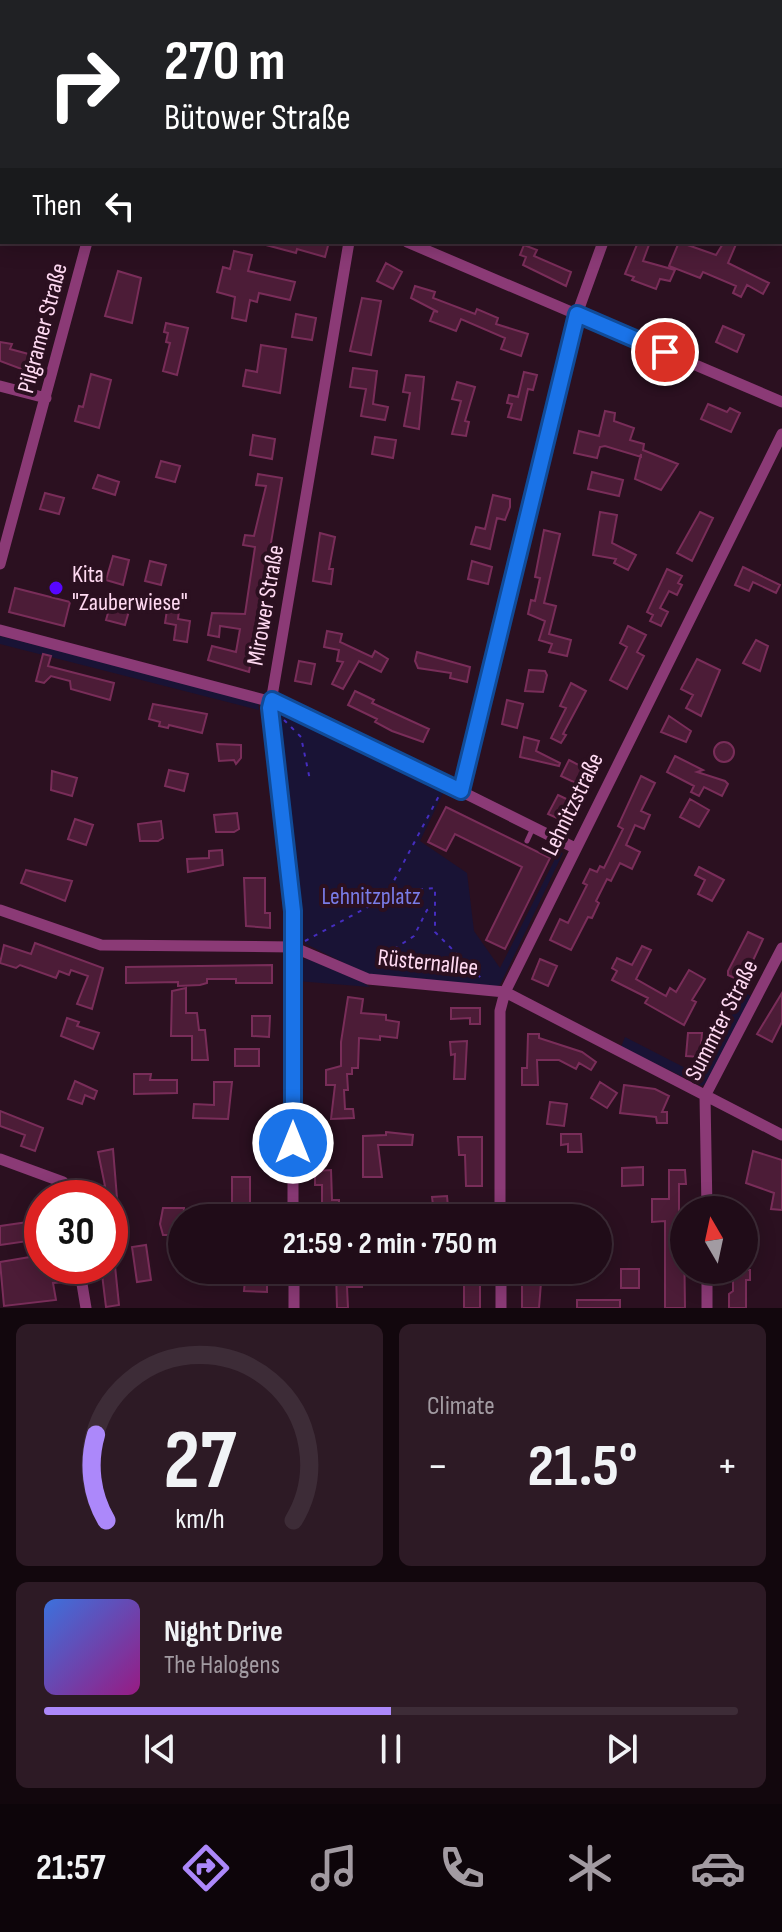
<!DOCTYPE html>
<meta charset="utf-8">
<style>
:root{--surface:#200c18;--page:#2d1a25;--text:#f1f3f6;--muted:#a29ba2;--line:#3d2c37;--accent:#ac88fa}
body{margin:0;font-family:"Sofia Sans Condensed",sans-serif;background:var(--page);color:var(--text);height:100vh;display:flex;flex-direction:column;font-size:30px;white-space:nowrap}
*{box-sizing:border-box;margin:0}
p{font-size:26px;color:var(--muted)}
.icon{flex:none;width:44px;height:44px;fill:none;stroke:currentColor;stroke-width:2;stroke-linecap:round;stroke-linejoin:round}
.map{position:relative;height:1308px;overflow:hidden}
.side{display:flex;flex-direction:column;gap:16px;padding:16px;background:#12070d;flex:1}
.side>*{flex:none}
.top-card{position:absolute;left:0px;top:0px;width:782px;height:244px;box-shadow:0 4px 20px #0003,0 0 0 2px var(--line);background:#202124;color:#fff;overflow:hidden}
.needle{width:52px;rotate:351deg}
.fabs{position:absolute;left:670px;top:1196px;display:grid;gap:16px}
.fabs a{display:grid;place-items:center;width:88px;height:88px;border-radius:50%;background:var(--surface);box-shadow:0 4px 20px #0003,0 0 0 2px var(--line);font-size:40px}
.speed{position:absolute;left:24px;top:1180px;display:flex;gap:16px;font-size:40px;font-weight:700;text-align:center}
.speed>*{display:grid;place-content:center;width:104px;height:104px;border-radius:50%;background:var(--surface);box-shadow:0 4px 20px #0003,0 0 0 2px var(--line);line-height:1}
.speed .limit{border:12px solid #d22;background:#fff;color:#111}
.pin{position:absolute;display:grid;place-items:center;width:68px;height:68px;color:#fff;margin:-34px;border:4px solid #fff;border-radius:50%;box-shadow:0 2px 8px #0007}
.me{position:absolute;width:88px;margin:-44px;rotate:0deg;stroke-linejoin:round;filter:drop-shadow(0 0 6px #0008)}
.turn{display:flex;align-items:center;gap:28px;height:168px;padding:0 32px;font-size:36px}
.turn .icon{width:104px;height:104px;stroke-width:2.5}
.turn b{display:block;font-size:56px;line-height:68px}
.then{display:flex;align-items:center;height:76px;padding:0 32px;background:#0003;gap:16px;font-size:30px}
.big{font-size:60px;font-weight:700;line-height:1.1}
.side .tile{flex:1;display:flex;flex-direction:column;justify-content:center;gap:12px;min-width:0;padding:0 28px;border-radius:12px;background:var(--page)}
.side .dial{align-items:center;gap:0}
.dial svg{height:208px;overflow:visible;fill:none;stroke:var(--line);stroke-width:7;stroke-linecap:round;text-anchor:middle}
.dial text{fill:var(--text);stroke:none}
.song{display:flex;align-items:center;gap:24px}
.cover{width:96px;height:96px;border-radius:12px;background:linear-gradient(135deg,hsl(220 70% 55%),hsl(310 70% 35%))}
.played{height:8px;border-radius:4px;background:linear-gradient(90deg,var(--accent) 50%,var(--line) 50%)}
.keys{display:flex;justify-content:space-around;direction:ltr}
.heat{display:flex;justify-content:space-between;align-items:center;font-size:44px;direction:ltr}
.side .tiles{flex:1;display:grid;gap:16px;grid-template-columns:1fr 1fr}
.tile:last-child{grid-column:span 2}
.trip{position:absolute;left:168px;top:1204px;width:444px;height:80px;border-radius:40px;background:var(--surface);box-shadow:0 4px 20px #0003,0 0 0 2px var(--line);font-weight:700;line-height:80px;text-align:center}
.dock{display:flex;height:128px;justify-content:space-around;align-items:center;background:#0d050a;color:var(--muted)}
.dock .icon{width:56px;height:56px}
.dock .active{color:var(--accent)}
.dock b{font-size:36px;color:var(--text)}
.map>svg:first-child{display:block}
.green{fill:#191335}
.building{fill:#4c1c37;stroke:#792d59;stroke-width:2}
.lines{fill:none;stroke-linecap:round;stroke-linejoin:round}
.path{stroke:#452dbf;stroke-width:2;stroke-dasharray:4 6;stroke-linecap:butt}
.service{stroke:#8b3a76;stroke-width:5}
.minor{stroke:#8b3a76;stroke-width:11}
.route-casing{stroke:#114b97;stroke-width:20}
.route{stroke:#1a73e8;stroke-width:14}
.poi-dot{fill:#5706ff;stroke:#2b1020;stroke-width:3}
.labels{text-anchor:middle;stroke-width:8;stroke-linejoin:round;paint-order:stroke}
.street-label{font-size:24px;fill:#ffdaf2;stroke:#2b1020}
.poi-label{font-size:24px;fill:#ffdaf2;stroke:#2b1020;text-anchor:start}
.park-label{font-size:24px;fill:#797ce7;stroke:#2b1020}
</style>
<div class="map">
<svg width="782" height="1308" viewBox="0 0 782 1308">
<rect width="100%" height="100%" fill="#2b1020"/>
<path class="green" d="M0 636 258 701 259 710 0 644Z
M284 714 443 793 420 841 467 873 474 931 500 968 559 851 563 853 500 985 494 987 368 975 306 944 299 935 294 833 277 728 280 716Z
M306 958 362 982 370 987 297 981 298 961Z
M744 992 752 997 707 1082 702 1086 621 1047 625 1037 701 1076Z"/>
<path class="building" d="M267 242H329L325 257 297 249 296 253 266 245Z
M638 242H650L643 261 675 270 670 281 660 279 656 289 632 280 634 277 625 274Z
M679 242 716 255 724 242H737L728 263 769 283 763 294 747 285 741 297 733 293 736 286 703 272 700 278 669 266Z
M524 245 537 250 534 256 571 272 566 286 523 265 526 257 520 255Z
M234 251 252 255 248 271 295 282 290 300 259 293 257 302 250 300 246 321 232 318 235 297 217 292 223 267 230 269Z
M386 263 402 272 393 289 377 281Z
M118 271 141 278 132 323 105 316Z
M415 286 435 292 433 298 475 314 477 309 498 318 496 324 528 334 521 356 501 349 505 338 461 319 456 331 430 321 434 311 438 312 411 298Z
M362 298 381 301 371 355 350 351Z
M296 314 316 318 312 340 292 337Z
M166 323 188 328 177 375 163 371 170 343 166 342 168 333 164 332Z
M723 326 744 335 737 352 716 342Z
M0 342 12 344 10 349 36 356 32 373 0 361Z
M261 345 286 349 280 393 243 386 246 370 257 372Z
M353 368 377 371 373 404 388 407 385 420 361 416 366 389 350 387Z
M524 372 537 375 533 390 528 389 521 420 508 417 512 404 507 403 509 395 518 397Z
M91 374 111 380 99 428 75 421 79 406 83 407Z
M406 375 424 377 419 429 404 426 410 393 403 392Z
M457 382 475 387 465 421 469 422 466 436 452 434 461 401 452 399Z
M708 404 727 412 730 408 740 413 731 432 701 419Z
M605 411 615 413 614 421 634 428 630 440 644 444 643 450 678 464 661 490 635 479 641 454V457L605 446 600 447 597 458 574 453 579 431 599 436Z
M253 435 275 439 272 459 250 455Z
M375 437 396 440 393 458 372 454Z
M161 461 180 466 175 482 156 477Z
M592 472 623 480 619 496 588 489Z
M258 474 282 478 249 672 208 660 212 646 236 652 240 629 220 626 219 637 208 635 212 613 245 614 255 547 243 545 245 535 254 536 266 486 256 485Z
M98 475 119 482 115 495 93 488Z
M45 493 64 498 59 514 40 509Z
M493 495 510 499V507L505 520 497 518 490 549 471 544 476 527 485 529Z
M600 512 617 515 612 543 636 555 628 570 614 563 616 559 593 555Z
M700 512 713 518 692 561 677 553Z
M544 530 560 534 544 603 556 606 549 634 571 640 567 656 549 652 552 644 539 640 545 621 528 614 531 600 535 601 540 578 535 577Z
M320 533 335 537 329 569H333L331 584 313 581Z
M113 556 129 560 123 585 106 580Z
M150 561 166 565 161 585 145 581Z
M472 561 492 567 488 584 468 579Z
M743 567 780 585 776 593 753 582 749 591 735 585Z
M667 569 682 576 678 583 682 585 677 595 669 591 660 608 668 612 661 626 650 621 653 615 647 612Z
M15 588 70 602 64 626 9 612Z
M112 599 131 604 125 625 106 620Z
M167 610 179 611 178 619 190 621 187 642 174 640 176 625 165 623Z
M628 626 646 635 637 652 644 656 627 689 610 680 627 647 620 643Z
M327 631 342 634 340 642 372 657 375 651 388 659 381 672 359 661 343 689 332 684 343 662 337 661 339 650 324 647Z
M756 640 768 646 760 671 743 663Z
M417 652 470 667 467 682 450 678 451 673 418 668 415 661Z
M43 654 51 656 48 666 114 683 110 700 71 689 70 681 51 676 44 683 36 681Z
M697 659 720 670 701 716 686 708 693 695 681 689Z
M299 661 315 664 311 684 295 681Z
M529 670 545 671 547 675 543 692 525 691Z
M571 683 586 691 563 734 566 735 561 743 551 738 566 708 560 706Z
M355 691 374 700 372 703 429 729 423 742 392 731 375 722 377 719 348 705Z
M507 700 523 704 517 728 502 724Z
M153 704 207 714 202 733 169 725 168 728 159 726 160 722 149 719Z
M669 716 691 731 686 742 661 732Z
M524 737 539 741 536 751 560 763 559 766 520 757Z
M714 752a10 10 0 1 1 20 0a10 10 0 1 1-20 0Z
M217 744 241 745V758L236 764 234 760 219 761Z
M675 756 703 770 697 772 725 781 728 784 722 796 704 787 699 796 691 792 694 786 667 772Z
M569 760 590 771 582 786 561 776Z
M169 770 188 774 184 791 165 786Z
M52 771 77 778 72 796 51 790Z
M641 776 655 783 641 811 650 815 644 829 635 825 626 845 640 852 632 869 620 863 611 881 607 879 596 901 599 903 592 918 588 917 571 950 550 940 560 919 568 923 587 885 583 883 590 869 597 872 600 866 604 868 623 829 618 826Z
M558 795 577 804 568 823 548 814Z
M690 799 709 810 699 827 680 817Z
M446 807 550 858 505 949 486 940 522 867 455 834 446 851 428 842Z
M237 813 239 829 234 832H216L214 815Z
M75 819 93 825 86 845 68 839Z
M161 821 163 838 158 841H140L138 824Z
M222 850 223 865 188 872 187 859 209 858V851Z
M699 867 724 880 712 901 698 894 705 880 695 875Z
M26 870 72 881 65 901 21 883Z
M244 878H265V913H270V928L246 926Z
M748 932 763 939 743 982 728 975V971Z
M35 943 103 968 92 1009 77 1004 88 976 71 970 69 975 59 971 56 978 20 965 16 968 0 963 4 945 31 954Z
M642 946 651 950 636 979 666 996 670 988 676 992 689 970 705 979 692 1000 696 1002 684 1025 645 1003 648 998 612 980 617 971 612 968 617 958 632 965Z
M540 959 557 966 548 986 532 979Z
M272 965V983H236V979H207V983L200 985 178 986V982L126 983V967Z
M186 988V1013H197L199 1030H205L208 1060H192V1036H171L172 991Z
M782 993V1022L772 1042 757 1034Z
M348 997 363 999 361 1013 386 1015V1020L399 1022 397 1038 380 1036V1040L359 1038 358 1068H352V1074H347L348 1090H344L345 1109H353L354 1118 331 1119 335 1085H326V1070L341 1066V1042Z
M451 1008H480V1024H470V1018L451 1019Z
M252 1016H270L269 1037 252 1036Z
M67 1018 79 1022 77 1026 99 1033 93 1049 61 1036Z
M688 1033H702L700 1057 686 1056Z
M528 1034H539V1038L582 1052 596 1062 591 1070 579 1063 576 1069 559 1060H537L538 1085H522V1068H527Z
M467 1041 465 1079H454L455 1054 451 1055 450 1042Z
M235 1049H259V1066H235Z
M134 1074H151L150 1080H177V1093L134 1094Z
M75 1081 97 1091 94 1099 85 1095 82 1104 68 1099Z
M214 1082H232L228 1119 193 1118 194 1104 214 1105Z
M600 1082 617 1093 607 1108 591 1098Z
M624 1085 655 1089 669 1096 662 1112H667V1123H657L656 1117 620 1113Z
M550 1102 567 1104 564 1126 547 1124Z
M0 1111 43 1128 35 1151 21 1146 25 1135 0 1126Z
M386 1132 413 1135 412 1145H378L382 1177H363V1136L386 1135Z
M561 1134H581L582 1152H568V1144L561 1145Z
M458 1137H482V1186H466L465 1155H459Z
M113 1149 117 1198H96L94 1188 105 1186 98 1152Z
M753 1151 782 1160V1210L771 1209 774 1193 746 1183Z
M643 1167V1185L622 1186V1168Z
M331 1170 332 1200H339V1217H322V1185H315V1171Z
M669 1170H685L686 1184H679V1234H684L685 1308H665V1221L652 1222V1199H669Z
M232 1177H250V1218H232Z
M447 1196 449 1218 413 1214 414 1204 433 1205 432 1197Z
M163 1208H184L182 1235H163L160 1224Z
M42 1220V1239L0 1245V1226Z
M146 1245 151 1280 137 1282 132 1247Z
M42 1255V1266L60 1268 63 1282 53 1283 56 1300 4 1306 0 1262Z
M101 1266H115L119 1305 106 1307Z
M621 1269H639V1288H621Z
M253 1270H267V1292L244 1291 245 1280H251Z
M336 1270H362V1287H347L348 1308H337Z
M464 1270H480V1308H464Z
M522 1270H542L539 1308H522Z
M733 1270H750V1280H746V1308H729V1294L733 1291Z
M577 1300H620V1308H577Z"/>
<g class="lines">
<path class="path" d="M284 720 301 737 310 780
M389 892 435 888V932L482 979
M305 941 377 902 388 892 441 792
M424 972 397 958 394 949 414 936 427 910 434 908
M434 973 471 968"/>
<path class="service" d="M527 841 533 828"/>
<path class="minor" d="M155 2V0
M431 2 432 0
M700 2 701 0
M0 140H2
M407 242 782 402
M0 386 46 398
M0 564 87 242
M0 630 291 707 575 848
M461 791 577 314 603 242
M0 910 101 945 293 947 368 979 505 992 782 1135
M0 1159 63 1182 68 1198
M707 1210 705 1096 782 948
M293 1218V911L270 708 349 242
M500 1218V1011L505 992 782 434
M79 1266 86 1308
M294 1270V1308
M501 1270V1308
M707 1308V1270"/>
</g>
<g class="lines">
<defs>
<path id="route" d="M293 1143V911L270 708 272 700 461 791 577 314 665 352"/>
</defs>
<use href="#route" class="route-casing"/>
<use href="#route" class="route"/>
</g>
<circle class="poi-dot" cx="56" cy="588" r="8"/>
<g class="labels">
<g class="street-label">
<text transform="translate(42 328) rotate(-75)" y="8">Pilgramer Straße</text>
<text transform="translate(265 605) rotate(-80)" y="8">Mirower Straße</text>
<text transform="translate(572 804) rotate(-64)" y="8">Lehnitzstraße</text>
<text transform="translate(428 962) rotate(6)" y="8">Rüsternallee</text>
<text transform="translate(721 1020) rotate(-63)" y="8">Summter Straße</text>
</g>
<g class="poi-label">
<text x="72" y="582">Kita<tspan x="72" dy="28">"Zauberwiese"</tspan></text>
</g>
<g class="park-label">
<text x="371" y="904">Lehnitzplatz</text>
</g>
</g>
</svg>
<div class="fabs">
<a><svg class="needle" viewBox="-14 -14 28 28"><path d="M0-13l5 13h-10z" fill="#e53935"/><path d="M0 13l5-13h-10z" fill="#a29ba2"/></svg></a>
</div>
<div class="speed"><div class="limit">30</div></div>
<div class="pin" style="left:665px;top:352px;background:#d93025"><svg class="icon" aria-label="arrive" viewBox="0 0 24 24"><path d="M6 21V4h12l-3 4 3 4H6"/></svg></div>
<svg class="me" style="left:293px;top:1143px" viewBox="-20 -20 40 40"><circle r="17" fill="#1a73e8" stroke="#fff" stroke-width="3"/><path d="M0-11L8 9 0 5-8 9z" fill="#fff"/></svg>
<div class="trip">21:59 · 2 min · 750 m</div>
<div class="top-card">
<div class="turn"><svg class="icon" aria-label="right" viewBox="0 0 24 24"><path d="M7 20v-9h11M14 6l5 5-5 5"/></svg><div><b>270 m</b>Bütower Straße</div></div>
<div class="then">Then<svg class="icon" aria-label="left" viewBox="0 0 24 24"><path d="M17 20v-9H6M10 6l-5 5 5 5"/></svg></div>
</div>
</div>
<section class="side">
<div class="tiles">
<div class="tile dial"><svg viewBox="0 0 100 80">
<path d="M14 69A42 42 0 1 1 86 69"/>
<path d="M14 69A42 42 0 0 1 10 36" stroke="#ac88fa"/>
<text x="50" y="56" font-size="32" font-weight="700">27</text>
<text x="50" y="72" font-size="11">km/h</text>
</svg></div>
<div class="tile"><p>Climate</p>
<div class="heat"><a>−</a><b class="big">21.5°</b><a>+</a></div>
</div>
<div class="tile">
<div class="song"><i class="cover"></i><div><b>Night Drive</b><p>The Halogens</p></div></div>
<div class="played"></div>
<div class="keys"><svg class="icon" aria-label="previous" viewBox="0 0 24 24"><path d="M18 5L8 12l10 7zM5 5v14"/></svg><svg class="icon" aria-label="pause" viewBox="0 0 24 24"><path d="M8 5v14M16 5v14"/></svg><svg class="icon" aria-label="next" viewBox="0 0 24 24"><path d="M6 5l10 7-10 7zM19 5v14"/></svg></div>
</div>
</div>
</section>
<nav class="dock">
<b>21:57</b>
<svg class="icon active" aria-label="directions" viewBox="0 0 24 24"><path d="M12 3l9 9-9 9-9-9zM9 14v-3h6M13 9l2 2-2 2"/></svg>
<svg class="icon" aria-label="music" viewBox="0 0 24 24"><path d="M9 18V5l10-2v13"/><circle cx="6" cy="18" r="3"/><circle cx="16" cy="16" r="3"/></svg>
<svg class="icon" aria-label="phone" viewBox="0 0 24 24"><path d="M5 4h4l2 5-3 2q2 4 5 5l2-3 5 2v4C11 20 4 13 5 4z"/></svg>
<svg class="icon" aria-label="climate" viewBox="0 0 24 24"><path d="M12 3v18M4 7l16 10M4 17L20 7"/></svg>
<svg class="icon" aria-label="car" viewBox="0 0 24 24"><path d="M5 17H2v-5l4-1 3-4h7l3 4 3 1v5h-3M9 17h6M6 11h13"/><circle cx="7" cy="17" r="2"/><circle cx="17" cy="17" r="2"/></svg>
</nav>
